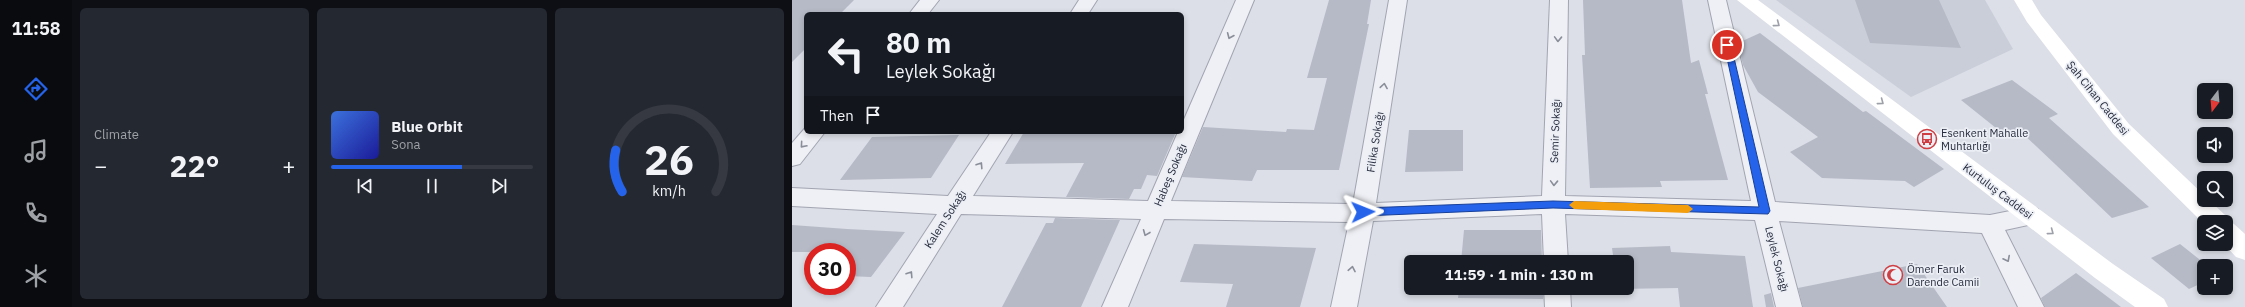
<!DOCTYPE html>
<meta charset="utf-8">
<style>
:root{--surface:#171b24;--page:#242831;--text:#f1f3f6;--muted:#9ea1a6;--line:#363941;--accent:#2563eb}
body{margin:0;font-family:"IBM Plex Sans",sans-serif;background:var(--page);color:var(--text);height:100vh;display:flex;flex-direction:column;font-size:15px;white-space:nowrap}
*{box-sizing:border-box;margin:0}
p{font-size:13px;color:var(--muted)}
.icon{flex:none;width:22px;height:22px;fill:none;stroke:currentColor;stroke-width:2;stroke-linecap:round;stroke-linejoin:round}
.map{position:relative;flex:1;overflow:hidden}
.drawer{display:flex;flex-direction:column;gap:8px;padding:8px;background:#0d0f14;width:720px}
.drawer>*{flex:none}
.hud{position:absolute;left:12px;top:12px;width:380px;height:122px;border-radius:6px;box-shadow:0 2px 6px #0003;background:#171b24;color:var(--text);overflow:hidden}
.needle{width:26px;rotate:196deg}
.fabs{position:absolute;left:1405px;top:83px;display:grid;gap:8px}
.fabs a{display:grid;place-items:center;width:36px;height:36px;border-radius:6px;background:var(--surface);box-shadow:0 2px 6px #0003;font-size:20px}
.speed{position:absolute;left:12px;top:243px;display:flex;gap:8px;font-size:20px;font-weight:700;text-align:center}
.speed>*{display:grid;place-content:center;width:52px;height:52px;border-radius:50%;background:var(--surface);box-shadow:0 2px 6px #0003;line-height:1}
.speed .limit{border:6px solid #d22;background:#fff;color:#111}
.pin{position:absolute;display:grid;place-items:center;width:34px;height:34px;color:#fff;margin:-17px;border:2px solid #fff;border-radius:50%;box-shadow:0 1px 4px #0007}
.me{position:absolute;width:44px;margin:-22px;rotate:88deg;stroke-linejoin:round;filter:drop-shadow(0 0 3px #0008)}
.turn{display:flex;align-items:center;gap:14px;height:84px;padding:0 16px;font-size:18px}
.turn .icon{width:52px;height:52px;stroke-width:2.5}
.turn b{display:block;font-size:28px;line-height:34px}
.then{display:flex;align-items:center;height:38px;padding:0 16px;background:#0003;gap:8px;font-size:15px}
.big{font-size:30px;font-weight:700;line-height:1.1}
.drawer .tile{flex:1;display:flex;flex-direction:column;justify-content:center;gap:6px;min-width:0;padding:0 14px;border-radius:6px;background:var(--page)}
.drawer .dial{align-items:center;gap:0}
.dial svg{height:104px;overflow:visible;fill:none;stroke:var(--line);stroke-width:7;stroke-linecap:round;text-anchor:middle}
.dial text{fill:var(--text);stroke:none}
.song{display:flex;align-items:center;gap:12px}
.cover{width:48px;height:48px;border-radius:6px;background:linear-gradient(135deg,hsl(220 70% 55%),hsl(240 70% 35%))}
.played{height:4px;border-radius:2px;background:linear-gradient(90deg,var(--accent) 65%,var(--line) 65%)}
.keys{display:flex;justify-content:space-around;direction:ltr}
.heat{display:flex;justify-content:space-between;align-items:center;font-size:22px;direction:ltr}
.drawer .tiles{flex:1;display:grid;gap:8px;grid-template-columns:repeat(3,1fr)}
.trip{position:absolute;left:612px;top:255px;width:230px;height:40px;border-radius:6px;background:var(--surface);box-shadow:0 2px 6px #0003;font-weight:700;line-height:40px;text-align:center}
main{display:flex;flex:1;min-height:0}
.tabs{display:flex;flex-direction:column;width:72px;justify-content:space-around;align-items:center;background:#090b0e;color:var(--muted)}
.tabs .icon{width:28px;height:28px}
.tabs .current{color:var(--accent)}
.tabs b{font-size:18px;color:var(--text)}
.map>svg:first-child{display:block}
.built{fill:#caced9}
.building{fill:#b6bac6}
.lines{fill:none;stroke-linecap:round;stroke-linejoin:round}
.minor-casing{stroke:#a2a5b1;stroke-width:2}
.minor{fill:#eff0f5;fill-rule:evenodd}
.secondary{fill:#fff;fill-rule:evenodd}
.oneway{stroke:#9da0a8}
.oneway2{stroke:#8a8e99}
.route{fill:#2563eb;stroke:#184099}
.slow{fill:#f59e0b}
.labels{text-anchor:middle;stroke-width:3.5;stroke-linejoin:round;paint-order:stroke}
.street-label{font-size:11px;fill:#262b3d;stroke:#ebeef4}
.poi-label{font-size:11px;fill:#262b3d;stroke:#ebeef4;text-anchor:start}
</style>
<main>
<nav class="tabs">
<b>11:58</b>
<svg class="icon current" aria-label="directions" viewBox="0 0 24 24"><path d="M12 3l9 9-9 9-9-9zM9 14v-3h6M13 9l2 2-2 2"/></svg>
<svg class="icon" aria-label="music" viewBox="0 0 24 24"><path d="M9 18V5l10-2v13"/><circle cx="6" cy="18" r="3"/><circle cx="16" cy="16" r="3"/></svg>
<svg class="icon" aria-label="phone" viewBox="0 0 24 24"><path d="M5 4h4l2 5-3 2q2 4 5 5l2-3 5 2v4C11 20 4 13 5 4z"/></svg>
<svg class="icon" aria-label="climate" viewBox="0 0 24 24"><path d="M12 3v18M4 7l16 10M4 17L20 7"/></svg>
</nav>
<section class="drawer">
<div class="tiles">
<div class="tile"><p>Climate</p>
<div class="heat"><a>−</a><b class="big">22°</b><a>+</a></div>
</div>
<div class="tile">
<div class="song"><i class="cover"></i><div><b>Blue Orbit</b><p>Sona</p></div></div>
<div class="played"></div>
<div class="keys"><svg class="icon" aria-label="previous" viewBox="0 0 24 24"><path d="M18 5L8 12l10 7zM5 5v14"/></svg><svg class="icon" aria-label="pause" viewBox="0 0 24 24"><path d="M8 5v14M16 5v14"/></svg><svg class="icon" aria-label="next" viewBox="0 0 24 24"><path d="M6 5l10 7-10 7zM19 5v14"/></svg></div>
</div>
<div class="tile dial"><svg viewBox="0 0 100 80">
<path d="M14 69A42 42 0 1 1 86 69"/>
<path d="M14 69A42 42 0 0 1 9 37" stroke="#2563eb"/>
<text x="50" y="56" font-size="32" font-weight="700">26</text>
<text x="50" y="72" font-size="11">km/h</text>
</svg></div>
</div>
</section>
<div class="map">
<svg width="1453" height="307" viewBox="0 0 1453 307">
<rect width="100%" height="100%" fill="#dcdfe7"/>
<path class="built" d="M984 0H1193L1221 49 1119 97Z"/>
<path class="building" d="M0 0H62L48 14H14V48L0 62Z
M537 0H579L575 24H577L547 170H465L460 181 390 177 411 127 494 132 495 129 522 130 535 78H515Z
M791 0H890L899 63 907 60 916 94H913L936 180 868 181 870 187 798 188 790 55H793Z
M1063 0H1147L1169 48 1078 43Z
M968 33 1071 112 1074 111 1152 169 1122 187 1113 181 1030 178 998 152 1026 137 966 92 951 65 946 43Z
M1220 80 1266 114 1257 118 1357 207 1320 218 1227 130 1214 136 1169 100Z
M617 130H671V171L613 172Z
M232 132H384L365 176 355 175 349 189H342L337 199 274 197 292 163 213 164Z
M167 135 139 178 48 180 80 137Z
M263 218 328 220 289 307H210L254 223H261Z
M0 225 55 229 113 232 79 277 55 276V252H0Z
M672 230H749L750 262H669Z
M402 244 524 248 508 307H434L441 284 388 282Z
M1388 244 1412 263V282L1397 289 1359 258Z
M878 246 879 252 953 256 961 307H888L886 288 826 289 835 288V262H822L820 248Z
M1125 264 1155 307H1011L1006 288Z
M1284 273 1329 307H1253L1249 298Z
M667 288H751V299L666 298Z
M979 293 982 307H974L972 295Z"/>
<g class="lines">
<defs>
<path id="minor" d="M128 0H147L136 14H117Z
M287 0H305L296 14H278Z
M444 0H462L379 201 561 204 597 0H615L584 203 750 196 758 0H776L773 196 959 201 916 0H934L983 202 1198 215 1238 207 1246 209 1250 216 1246 223 1213 230 1252 307H1226L1190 233 987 221 1010 307H984L963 220 773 214 776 262H752L750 214 581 221 565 307H539L557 222 372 219 336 307H310L349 219 169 214 111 307H84L145 214 0 206V188L156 196 199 132H221L181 196 356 201 386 132H390V124Z
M14 127V132H33L8 164 0 166V143Z
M752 288H778L779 307H753Z"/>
</defs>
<use href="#minor" class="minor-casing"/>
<use href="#minor" class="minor"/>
<path class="secondary" d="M945 0H966L1321 264 1372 299 1376 307H1343L1303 278Z
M1222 0H1240L1249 15 1337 124 1412 195V200H1417L1433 215 1437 222 1442 224 1453 234V260L1444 257 1432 244H1434V222H1412V224L1321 134 1235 22Z"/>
</g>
<defs><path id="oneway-chevron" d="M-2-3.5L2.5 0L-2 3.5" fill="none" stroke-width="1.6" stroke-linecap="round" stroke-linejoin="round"/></defs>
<g class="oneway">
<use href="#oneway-chevron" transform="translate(985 24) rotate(37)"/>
<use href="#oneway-chevron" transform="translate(1089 102) rotate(37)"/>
<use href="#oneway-chevron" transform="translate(1259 232) rotate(37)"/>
</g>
<g class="oneway2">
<use href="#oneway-chevron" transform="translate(438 36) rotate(113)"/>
<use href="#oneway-chevron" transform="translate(766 39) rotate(92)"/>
<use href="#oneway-chevron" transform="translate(592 86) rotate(-81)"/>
<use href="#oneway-chevron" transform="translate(11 145) rotate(131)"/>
<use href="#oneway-chevron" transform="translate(188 165) rotate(-57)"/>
<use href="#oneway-chevron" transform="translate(762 183) rotate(92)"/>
<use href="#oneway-chevron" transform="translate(354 233) rotate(112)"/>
<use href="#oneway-chevron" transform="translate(1215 259) rotate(63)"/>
<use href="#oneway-chevron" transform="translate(560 269) rotate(-79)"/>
<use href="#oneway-chevron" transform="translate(118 274) rotate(-57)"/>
</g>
<path class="route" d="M932 44 939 45 978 211 976 214 761 208 571 216 566 212 571 208 761 201 967 207Z"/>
<path class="slow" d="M782 201 896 205 901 209 896 213 782 209 777 205Z"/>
<defs>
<symbol id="bus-ring" viewBox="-11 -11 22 22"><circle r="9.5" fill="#ebeef4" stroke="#cf3e43" stroke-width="1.5"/><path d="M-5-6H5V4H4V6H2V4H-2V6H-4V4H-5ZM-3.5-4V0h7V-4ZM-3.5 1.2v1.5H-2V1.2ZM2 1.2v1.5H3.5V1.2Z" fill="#cf3e43"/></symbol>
<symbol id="mosque-ring" viewBox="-11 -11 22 22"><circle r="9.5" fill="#ebeef4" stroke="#cf3e43" stroke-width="1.5"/><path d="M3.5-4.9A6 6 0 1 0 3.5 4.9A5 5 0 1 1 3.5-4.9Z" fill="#cf3e43"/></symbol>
</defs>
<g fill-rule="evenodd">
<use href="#bus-ring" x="1124" y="128" width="22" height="22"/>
<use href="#mosque-ring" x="1090" y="264" width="22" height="22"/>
</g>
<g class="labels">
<g class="street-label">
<text transform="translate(1306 98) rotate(51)" y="4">Şah Cihan Caddesi</text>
<text transform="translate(763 131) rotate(-88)" y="4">Semir Sokağı</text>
<text transform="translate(583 142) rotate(-81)" y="4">Filika Sokağı</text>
<text transform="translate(378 175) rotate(-67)" y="4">Habeş Sokağı</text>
<text transform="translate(1206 191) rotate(37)" y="4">Kurtuluş Caddesi</text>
<text transform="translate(153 219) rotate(-57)" y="4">Kalem Sokağı</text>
<text transform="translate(985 259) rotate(76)" y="4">Leylek Sokağı</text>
</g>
<g class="poi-label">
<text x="1149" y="137">Esenkent Mahalle<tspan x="1149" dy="13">Muhtarlığı</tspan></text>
<text x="1115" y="273">Ömer Faruk<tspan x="1115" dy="13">Darende Camii</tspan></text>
</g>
</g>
</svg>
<div class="fabs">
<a><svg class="needle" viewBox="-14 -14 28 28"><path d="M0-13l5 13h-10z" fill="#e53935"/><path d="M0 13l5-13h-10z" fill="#9ea1a6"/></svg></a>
<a><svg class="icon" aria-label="sound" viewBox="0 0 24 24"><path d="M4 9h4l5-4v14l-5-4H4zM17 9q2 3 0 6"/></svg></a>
<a><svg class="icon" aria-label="search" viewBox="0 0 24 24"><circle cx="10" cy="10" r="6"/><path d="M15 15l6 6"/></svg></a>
<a><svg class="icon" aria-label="layers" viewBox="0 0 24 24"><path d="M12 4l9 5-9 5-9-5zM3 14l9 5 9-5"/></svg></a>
<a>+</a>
</div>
<div class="speed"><div class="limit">30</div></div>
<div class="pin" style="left:935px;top:45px;background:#d93025"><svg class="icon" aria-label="arrive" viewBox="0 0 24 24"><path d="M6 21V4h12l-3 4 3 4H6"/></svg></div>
<svg class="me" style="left:571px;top:212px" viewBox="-20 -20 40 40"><path d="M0-17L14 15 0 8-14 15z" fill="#2563eb" stroke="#fff" stroke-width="4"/></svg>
<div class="trip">11:59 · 1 min · 130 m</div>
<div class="hud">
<div class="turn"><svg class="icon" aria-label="left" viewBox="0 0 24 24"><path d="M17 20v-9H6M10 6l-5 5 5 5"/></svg><div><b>80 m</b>Leylek Sokağı</div></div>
<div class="then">Then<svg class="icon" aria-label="arrive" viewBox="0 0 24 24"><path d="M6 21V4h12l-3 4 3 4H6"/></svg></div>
</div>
</div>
</main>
